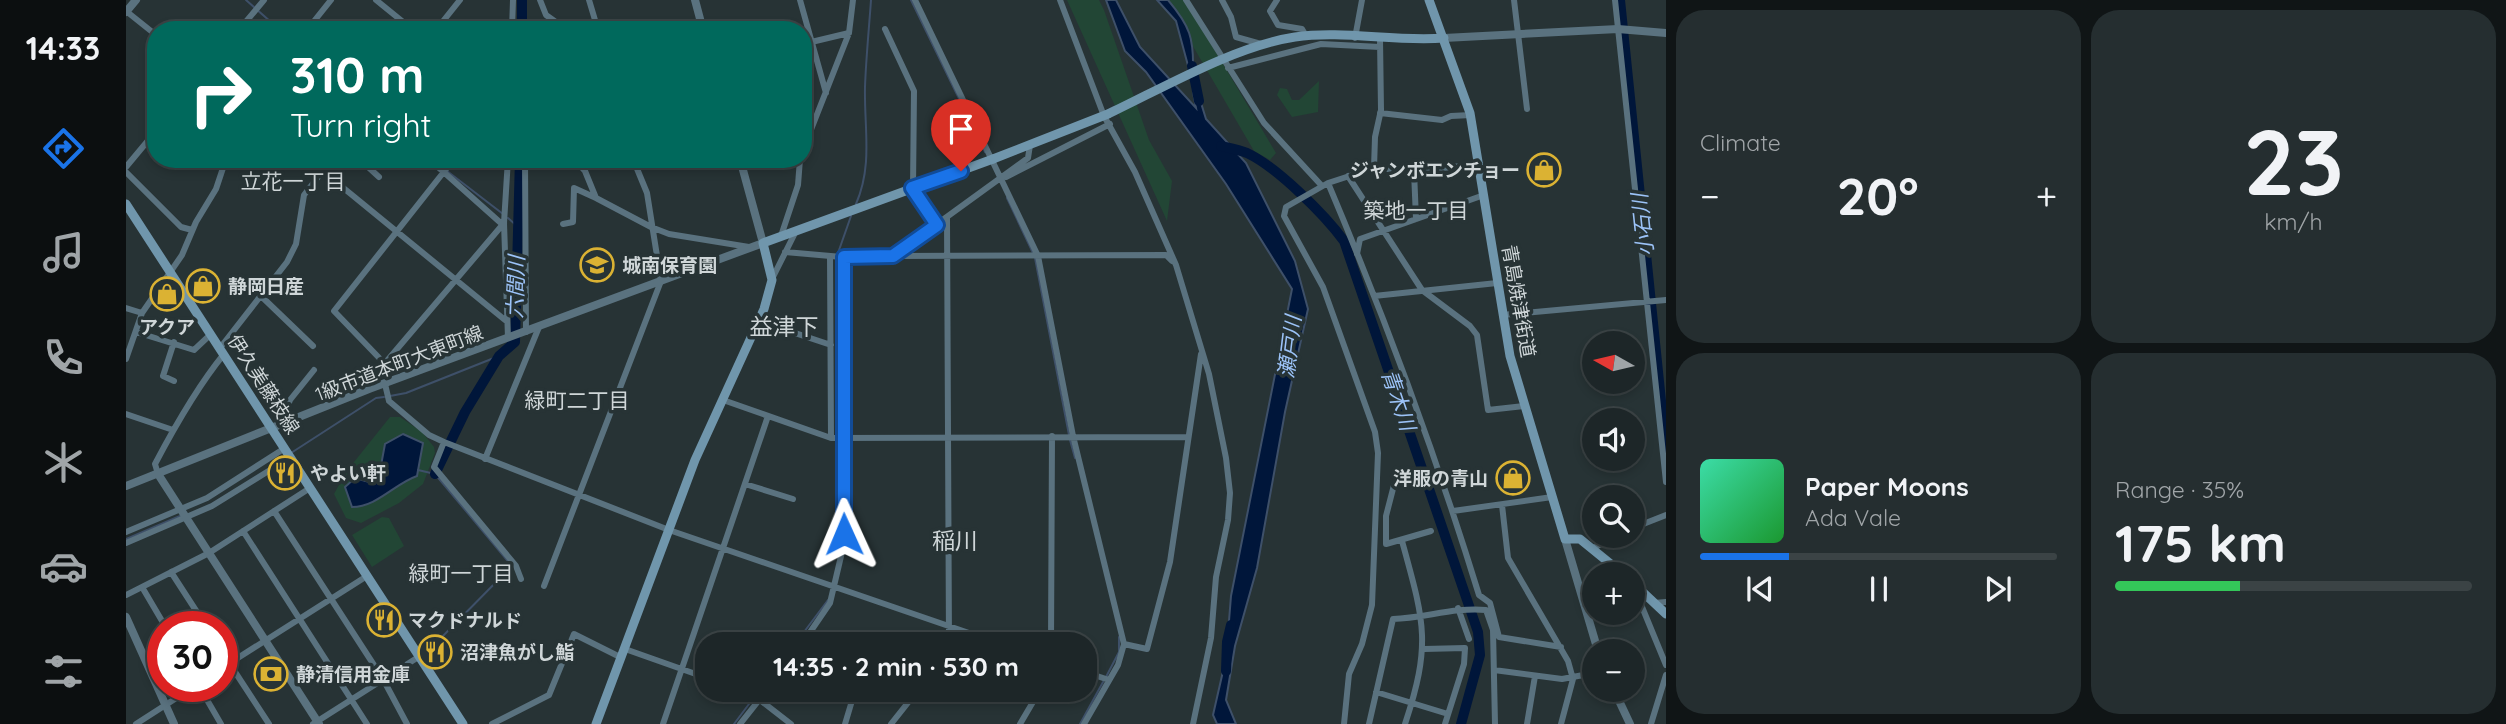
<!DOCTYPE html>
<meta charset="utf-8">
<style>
:root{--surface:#1d2628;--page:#252e30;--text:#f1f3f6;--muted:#a0a5a8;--line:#3b4345;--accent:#1a73e8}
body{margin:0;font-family:Quicksand,"Noto Sans JP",sans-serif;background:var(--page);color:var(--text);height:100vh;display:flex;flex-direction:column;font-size:26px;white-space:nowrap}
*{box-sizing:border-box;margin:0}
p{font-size:23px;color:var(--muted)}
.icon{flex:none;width:38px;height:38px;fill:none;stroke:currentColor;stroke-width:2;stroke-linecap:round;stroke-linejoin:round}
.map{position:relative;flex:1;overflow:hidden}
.side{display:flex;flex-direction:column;gap:10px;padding:10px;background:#101516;width:840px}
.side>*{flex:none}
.guide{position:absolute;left:21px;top:21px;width:665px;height:147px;border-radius:28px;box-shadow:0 4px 10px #0003,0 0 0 2px var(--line);background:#00695c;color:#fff;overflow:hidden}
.needle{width:46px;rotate:278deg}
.fabs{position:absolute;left:1456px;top:331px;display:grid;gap:14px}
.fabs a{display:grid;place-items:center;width:63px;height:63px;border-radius:50%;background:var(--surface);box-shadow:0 4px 10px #0003,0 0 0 2px var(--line);font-size:35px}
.speed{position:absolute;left:21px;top:611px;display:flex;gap:14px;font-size:35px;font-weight:700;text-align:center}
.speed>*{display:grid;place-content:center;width:91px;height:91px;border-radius:50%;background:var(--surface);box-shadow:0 4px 10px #0003,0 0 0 2px var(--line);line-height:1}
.speed .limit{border:10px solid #d22;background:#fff;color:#111}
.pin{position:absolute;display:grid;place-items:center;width:60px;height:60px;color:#fff;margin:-72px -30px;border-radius:50% 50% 50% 0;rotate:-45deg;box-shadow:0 0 7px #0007}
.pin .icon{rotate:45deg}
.me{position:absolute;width:77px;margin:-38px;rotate:359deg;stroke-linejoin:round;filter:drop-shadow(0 0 5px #0008)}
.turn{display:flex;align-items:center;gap:24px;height:147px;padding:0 28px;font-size:32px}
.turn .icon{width:91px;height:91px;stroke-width:2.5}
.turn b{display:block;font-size:49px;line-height:60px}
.big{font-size:52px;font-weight:700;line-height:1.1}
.side .tile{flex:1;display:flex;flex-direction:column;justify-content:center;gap:10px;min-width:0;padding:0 24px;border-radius:28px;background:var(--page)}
.side .dial{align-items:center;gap:0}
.dial b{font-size:91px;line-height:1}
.song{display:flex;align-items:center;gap:21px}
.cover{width:84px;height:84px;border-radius:10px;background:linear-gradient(135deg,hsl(160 70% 55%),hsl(130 70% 35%))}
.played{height:7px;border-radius:4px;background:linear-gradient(90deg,var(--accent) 25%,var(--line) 25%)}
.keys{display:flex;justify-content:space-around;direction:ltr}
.heat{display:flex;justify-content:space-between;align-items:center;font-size:38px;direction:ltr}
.charge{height:10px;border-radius:5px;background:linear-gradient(90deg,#34c759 35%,var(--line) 0)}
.side .tiles{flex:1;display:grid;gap:10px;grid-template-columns:repeat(2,1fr)}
.trip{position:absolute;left:569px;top:632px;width:402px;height:70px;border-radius:28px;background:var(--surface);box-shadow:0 4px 10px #0003,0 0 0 2px var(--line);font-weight:700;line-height:70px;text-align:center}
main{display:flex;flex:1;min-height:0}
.tab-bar{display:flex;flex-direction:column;width:126px;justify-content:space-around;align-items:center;background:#0c0f10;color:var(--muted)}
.tab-bar .icon{width:49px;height:49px}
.tab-bar .selected{color:var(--accent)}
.tab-bar b{font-size:32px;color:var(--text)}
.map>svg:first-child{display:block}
.green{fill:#224635}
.water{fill:#00163a;stroke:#3e5069;stroke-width:2}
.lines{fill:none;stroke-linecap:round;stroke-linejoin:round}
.stream{stroke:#3e5069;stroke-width:2}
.river{stroke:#00163a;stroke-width:10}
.minor{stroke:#5a727f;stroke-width:6}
.tertiary{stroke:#5a727f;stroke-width:8}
.secondary{stroke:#7096ac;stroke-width:9}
.secondary-bridge{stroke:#7096ac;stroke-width:9}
.route-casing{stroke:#114b97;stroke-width:18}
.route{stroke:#1a73e8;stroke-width:12}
.labels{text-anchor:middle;stroke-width:7;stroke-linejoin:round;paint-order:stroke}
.poi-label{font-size:19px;font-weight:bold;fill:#cfd6d8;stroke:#273335;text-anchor:start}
.street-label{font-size:19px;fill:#cfd6d8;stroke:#273335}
.neighbourhood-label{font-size:21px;fill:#cfd6d8;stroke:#273335}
.water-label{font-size:21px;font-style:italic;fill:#9cc3f8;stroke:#273335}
.quarter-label{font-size:23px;fill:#cfd6d8;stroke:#273335}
</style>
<main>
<nav class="tab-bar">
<b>14:33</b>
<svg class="icon selected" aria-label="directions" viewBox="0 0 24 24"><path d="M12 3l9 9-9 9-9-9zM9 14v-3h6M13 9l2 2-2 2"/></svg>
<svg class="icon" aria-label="music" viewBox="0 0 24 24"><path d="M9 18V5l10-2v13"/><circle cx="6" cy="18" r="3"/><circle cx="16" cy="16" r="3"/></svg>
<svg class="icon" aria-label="phone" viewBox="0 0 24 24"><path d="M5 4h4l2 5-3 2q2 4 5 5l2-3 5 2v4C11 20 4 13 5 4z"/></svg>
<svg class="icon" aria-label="climate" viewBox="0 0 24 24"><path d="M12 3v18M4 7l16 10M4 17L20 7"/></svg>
<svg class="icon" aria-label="car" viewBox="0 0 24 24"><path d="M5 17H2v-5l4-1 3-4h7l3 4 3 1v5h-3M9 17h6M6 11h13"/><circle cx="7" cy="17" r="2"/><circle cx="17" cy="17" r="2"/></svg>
<svg class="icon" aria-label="filters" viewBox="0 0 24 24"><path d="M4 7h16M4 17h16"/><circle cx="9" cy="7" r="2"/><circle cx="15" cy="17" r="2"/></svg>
</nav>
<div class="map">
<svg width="1540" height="724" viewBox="0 0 1540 724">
<rect width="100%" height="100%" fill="#273335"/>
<path class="green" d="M941 0H973L978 10 1023 140 1046 181 1041 221Z
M1040 0H1059L1150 153 1144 160 1128 151Z
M1193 81 1192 112 1166 117 1151 95 1154 88 1161 89 1166 100H1173Z
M264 417H274L296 432 308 447 309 453 297 484 273 503 235 523 220 518 208 494 220 472Z
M256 517 263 518 278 546 246 567 226 535Z"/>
<path class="water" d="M980 0H990L1014 47 1070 108 1067 92 1071 90 1080 119 1120 163 1169 261 1182 309 1159 412 1131 568 1109 646 1100 700 1110 724H1091L1087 715 1100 658 1105 596 1166 289 1100 184 1020 72 999 51Z
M1031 0H1042C1064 26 1068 38 1067 72L1064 73 1050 21Z
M277 434 297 443 291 476C268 484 251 507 226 507L219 487 229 478 247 483 253 476 259 444Z"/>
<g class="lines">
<path class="stream" d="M120 0 154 30
M785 0 859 152
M321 171 377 214
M881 198 907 253
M730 204C747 165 738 128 739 87 740 58 743 29 745 0
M382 218 392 227
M712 253 725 216
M909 258 943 435
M711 259 714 435
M264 396 280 393 373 356
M944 440 949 458
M165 453 250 398 258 397
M292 470 309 474 381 560 383 569 309 644
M0 539 54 516
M669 644 702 600
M980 677 993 652V637
M630 695 634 690
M608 724 626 700
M954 724 977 682"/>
<path class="river" d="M1494 0 1540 450
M396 30V0
M1066 66 1073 101
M1095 146C1103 148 1113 150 1121 153 1151 167 1199 215 1218 241L1352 632 1354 655 1335 724
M309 474 339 412 373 356 389 342 394 159
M1100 671 1101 642 1105 625"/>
<path class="minor" d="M250 0 287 30
M414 0 420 15 441 30
M463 0 472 30
M674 0 700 93
M789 0 912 256 947 436 998 644
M934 0 978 116 1009 172 1050 265 1083 374 1100 458 1104 493 1102 520 1090 577 1085 638 1067 724
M1060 0 1138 123 1196 186
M1096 0 1105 17 1110 37 1135 44
M1151 0 1144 11 1152 25 1176 29 1180 36
M1388 0 1401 109
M1489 0 1540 482
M0 11 30 35
M759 29 788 91 787 188 811 225
M113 30 138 0
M181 30 205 0
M310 30 334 0
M386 30 387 0
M1229 38 1236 0
M677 44 723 33
M1102 68 1195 44 1254 47
M1254 113 1316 120 1325 116 1345 115
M677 150 723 33 727 0
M182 159 379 320
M246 159 241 166 253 177
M303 159 377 225
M399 159 400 332
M448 159 459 171 470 198 525 227 543 234 623 247
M0 167 30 131
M1248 168 1249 137 1255 110 1254 39
M1288 171 1290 219
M0 172 55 227 66 230
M1222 176 1296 290 1344 326 1351 335 1362 410 1398 406
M880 177 984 124
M1202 183C1259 318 1310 455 1353 595L1364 603 1373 637 1435 647
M821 218 823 644
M437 224 447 222 448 188 470 198
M655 236 672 185 674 159
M659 252 716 257 767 256 902 158 904 145
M1231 254 1234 239 1358 195
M704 256 705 438
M769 256 1040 255 1046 261
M646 279 670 231
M135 296 187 346
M1248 296 1371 283
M0 308 16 313
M1376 315 1540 300
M633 321 705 345
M10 332 68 350 85 334
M382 338 378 223 382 159
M48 342 37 376 48 381
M94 348 161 262 170 244 178 195 206 159
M0 359 16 313 56 255 70 222 90 189 100 159
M260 365 208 311 328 159
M259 384 263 401 303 435 318 442 543 530 875 644
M243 389V382L378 223
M597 400 705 438 1061 437
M0 414 47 430
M153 426 164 400 188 370
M318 442 308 467 390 566 395 579
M359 459 413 327
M32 474 29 464C49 426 71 387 98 354
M1289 477 1268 485 1260 516V544L1305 531
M619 484 667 499
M1376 505 1382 558 1442 661 1447 679 1435 724
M148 511 257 679 281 724
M1327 511 1426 497
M1507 528 1540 515
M117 531 241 724
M0 532 81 498 159 448
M1276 541C1298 621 1306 643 1279 724
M0 543 86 506 165 457
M1467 548 1492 536
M45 572 80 626
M1507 585 1540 665
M418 586 535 281 521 193 507 159
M16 587 39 626
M0 595 83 553 184 488
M1528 603 1540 602
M1332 608 1343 639
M676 644 704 603 716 552 718 257
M925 644 926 436
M499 649 581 678
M1298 649 1339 648 1338 664 1319 724
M96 652 143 724
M96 668 241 576
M1368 670 1436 679 1468 673
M959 672 983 680
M73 686 95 724
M612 690 634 700 665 724
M1250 692 1322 714
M10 724 69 686
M187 724 294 656
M366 724 423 695 448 634 496 658
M537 724 642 416
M614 724 641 690
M719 724 725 704
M765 724 792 690
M894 724 914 690
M958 724 992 665 998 644 1021 649 1044 562 1075 354
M1218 724 1223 674 1236 644 1246 605 1252 453 1249 432 1197 287 1158 216 1160 207 1202 183 1248 168 1288 171 1354 164
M1243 724 1267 619C1299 618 1328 607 1360 610L1367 630 1369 724
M1401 724 1409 676
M1525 724 1540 675"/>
<path class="tertiary" d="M569 0 577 30
M0 12 10 0
M1318 38 1492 29 1540 33
M32 474 193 724
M0 486 243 389 637 243 614 159
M1439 539 1472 651
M0 617 48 724
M1488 690 1504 724"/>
<path class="secondary" d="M1303 0 1344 113 1384 356 1439 539H1454L1497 574
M982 114C1037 88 1109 46 1169 37 1217 30 1269 42 1318 38
M0 204 337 724
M1507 583 1540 614
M470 724 569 460 638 309 646 280 637 243 867 159"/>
<path class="secondary-bridge" d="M867 159 982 114"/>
</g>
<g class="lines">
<defs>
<path id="route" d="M718 534V257L767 256 811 225 786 188 835 171"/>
</defs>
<use href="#route" class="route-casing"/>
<use href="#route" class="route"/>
</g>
<defs>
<symbol id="shop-ring" viewBox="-11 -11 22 22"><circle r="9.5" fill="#273335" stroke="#dbb233" stroke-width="1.5"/><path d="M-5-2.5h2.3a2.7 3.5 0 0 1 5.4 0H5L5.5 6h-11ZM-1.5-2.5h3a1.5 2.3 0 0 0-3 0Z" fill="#dbb233"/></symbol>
<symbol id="school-ring" viewBox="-11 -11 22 22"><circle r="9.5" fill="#273335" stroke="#dbb233" stroke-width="1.5"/><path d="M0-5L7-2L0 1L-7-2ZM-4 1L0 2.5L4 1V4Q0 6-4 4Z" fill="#dbb233"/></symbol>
<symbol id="restaurant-ring" viewBox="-11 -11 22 22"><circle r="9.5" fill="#273335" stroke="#dbb233" stroke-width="1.5"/><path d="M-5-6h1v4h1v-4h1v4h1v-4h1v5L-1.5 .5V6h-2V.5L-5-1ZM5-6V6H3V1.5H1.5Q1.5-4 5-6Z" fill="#dbb233"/></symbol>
<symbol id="bank-ring" viewBox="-11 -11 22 22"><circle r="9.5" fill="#273335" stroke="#dbb233" stroke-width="1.5"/><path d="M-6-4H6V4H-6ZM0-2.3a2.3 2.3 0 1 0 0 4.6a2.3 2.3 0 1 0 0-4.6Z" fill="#dbb233"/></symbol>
</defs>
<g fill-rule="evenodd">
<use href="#shop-ring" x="1399" y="151" width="38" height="38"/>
<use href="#school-ring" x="452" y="246" width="38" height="38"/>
<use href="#shop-ring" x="58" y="267" width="38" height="38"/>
<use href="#shop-ring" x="22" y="275" width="38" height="38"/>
<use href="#restaurant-ring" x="140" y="454" width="38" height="38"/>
<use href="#shop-ring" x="1368" y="459" width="38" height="38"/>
<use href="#restaurant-ring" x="239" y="601" width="38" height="38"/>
<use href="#restaurant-ring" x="290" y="633" width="38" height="38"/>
<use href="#bank-ring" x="126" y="655" width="38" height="38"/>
</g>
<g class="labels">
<g class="poi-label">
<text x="1394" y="177" text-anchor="end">ジャンボエンチョー</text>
<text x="496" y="272">城南保育園</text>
<text x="102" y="293">静岡日産</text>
<text x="41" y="334" text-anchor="middle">アクア</text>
<text x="184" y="480">やよい軒</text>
<text x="1362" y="485" text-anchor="end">洋服の青山</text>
<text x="282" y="627">マクドナルド</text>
<text x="334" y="659">沼津魚がし鮨</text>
<text x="170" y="681">静清信用金庫</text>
</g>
<g class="street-label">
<text transform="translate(1393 301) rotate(80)" y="7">青島焼津街道</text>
<text transform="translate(273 363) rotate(-21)" y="7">1級市道本町大東町線</text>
<text transform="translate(138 384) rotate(57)" y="7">伊久美藤枝線</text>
</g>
<g class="neighbourhood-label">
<text x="167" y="189">立花一丁目</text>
<text x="1290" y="218">築地一丁目</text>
<text x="451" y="408">緑町二丁目</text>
<text x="335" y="581">緑町一丁目</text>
</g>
<g class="water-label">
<text transform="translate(1517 225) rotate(-96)" y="7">小石川</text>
<text transform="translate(390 287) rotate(-88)" y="7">六間川</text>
<text transform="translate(1164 347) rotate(-83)" y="7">瀬戸川</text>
<text transform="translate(1272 400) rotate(71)" y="7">青木川</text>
</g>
<g class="quarter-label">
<text x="658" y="335">益津下</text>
<text x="829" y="549">稲川</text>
</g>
</g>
</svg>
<div class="fabs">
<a><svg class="needle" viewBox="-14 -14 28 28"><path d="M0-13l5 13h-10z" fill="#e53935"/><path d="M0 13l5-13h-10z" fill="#a0a5a8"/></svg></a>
<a><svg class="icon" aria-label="sound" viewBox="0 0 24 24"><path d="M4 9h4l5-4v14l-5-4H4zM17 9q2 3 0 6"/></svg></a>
<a><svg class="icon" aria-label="search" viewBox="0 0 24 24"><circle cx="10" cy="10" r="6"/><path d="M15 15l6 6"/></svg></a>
<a>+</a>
<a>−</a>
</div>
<div class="speed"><div class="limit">30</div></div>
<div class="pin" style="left:835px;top:171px;background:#d93025"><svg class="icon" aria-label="arrive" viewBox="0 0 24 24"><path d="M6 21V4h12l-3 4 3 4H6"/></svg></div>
<svg class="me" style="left:718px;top:534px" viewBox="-20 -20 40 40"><path d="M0-17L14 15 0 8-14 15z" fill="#1a73e8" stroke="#fff" stroke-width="4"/></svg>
<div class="trip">14:35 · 2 min · 530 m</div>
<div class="guide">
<div class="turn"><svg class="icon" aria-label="right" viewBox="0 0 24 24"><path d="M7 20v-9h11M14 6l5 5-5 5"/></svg><div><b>310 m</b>Turn right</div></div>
</div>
</div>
<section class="side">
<div class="tiles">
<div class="tile"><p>Climate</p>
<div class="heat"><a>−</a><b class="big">20°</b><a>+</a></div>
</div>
<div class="tile dial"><b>23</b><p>km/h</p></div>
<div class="tile">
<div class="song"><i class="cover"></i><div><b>Paper Moons</b><p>Ada Vale</p></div></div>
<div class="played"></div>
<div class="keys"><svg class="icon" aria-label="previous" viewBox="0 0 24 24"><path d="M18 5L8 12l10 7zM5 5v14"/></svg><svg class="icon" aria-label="pause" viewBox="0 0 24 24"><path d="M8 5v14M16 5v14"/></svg><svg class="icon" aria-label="next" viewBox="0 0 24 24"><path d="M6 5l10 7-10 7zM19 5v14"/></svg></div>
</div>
<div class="tile"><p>Range · 35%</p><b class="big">175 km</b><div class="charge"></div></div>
</div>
</section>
</main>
